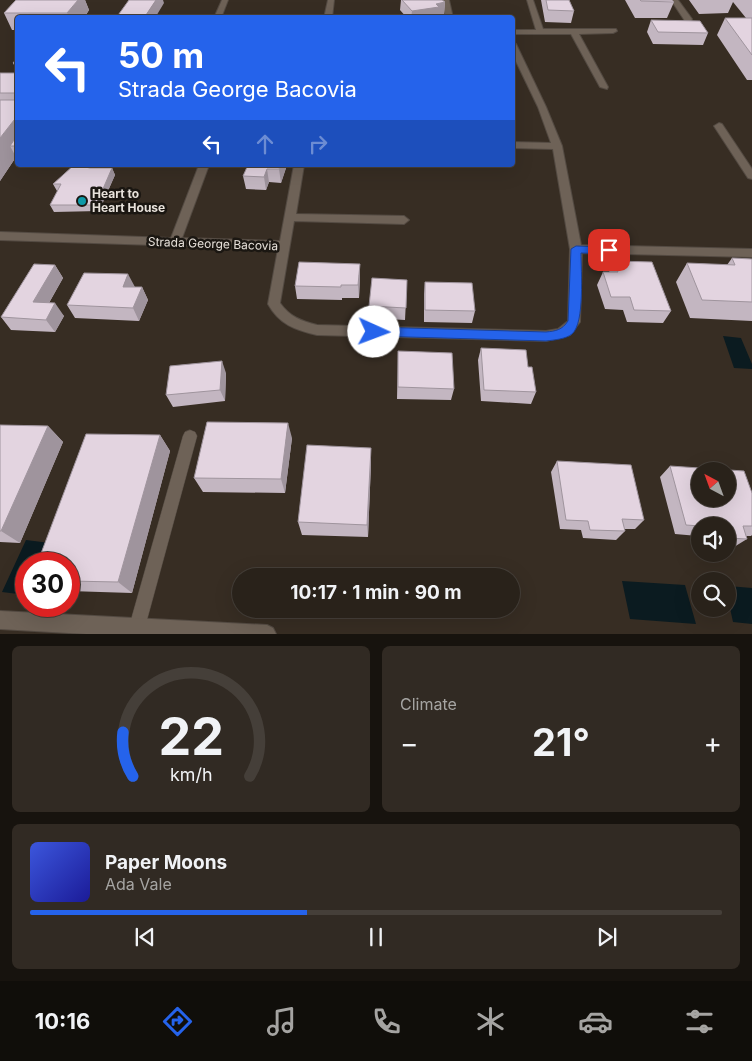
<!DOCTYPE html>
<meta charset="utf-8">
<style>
:root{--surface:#29221a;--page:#312a23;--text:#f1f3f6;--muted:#a5a4a2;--line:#453f39;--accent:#2563eb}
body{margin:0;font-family:Inter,sans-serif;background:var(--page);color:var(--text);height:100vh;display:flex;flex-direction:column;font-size:19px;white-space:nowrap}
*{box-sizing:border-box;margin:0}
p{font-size:16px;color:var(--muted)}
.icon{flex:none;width:28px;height:28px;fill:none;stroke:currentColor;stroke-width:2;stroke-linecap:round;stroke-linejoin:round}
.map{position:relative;height:634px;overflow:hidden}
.panel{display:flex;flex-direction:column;gap:12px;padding:12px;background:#17130e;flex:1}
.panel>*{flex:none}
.banner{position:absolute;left:15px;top:15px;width:500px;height:152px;border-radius:5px;box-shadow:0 5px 20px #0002,0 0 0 1px var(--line);background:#2563eb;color:#fff;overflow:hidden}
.needle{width:32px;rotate:319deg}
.fabs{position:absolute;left:691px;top:462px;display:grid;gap:10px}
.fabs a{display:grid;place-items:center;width:45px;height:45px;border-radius:50%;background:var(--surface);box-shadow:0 5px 20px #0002,0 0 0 1px var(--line);font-size:25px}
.speed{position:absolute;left:15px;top:552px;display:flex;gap:10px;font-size:25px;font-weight:700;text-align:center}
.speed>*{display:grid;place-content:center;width:65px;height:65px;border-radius:50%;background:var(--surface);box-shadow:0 5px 20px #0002,0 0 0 1px var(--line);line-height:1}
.speed .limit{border:8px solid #d22;background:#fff;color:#111}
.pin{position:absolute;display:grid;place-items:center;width:42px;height:42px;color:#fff;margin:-21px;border-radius:10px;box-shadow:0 2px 8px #0006}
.me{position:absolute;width:55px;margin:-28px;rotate:92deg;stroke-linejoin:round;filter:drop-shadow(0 0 4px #0008)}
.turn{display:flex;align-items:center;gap:18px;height:105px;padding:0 20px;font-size:22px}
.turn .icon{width:65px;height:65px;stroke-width:2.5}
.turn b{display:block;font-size:35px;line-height:42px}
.lanes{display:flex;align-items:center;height:48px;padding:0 20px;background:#0003;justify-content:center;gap:25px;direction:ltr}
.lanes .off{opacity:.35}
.big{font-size:38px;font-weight:700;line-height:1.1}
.panel .card{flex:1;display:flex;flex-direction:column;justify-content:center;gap:8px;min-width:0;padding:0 18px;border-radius:8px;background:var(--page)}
.panel .dial{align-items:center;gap:0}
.dial svg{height:130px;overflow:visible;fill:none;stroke:var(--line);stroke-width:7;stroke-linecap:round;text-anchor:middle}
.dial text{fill:var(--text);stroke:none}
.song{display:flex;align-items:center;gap:15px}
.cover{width:60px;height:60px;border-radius:8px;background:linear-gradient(135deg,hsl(230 70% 55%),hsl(240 70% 35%))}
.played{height:5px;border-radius:2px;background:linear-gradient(90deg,var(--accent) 40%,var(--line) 40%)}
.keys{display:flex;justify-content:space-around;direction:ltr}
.heat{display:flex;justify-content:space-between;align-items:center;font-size:28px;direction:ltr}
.panel .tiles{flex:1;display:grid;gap:12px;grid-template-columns:1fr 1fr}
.card:last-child{grid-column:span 2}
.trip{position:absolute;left:232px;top:568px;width:288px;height:50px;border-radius:25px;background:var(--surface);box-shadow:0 5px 20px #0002,0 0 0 1px var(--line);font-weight:700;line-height:50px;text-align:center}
.menu{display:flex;height:80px;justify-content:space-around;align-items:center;background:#100e0a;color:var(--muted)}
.menu .icon{width:35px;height:35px}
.menu .current{color:var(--accent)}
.menu b{font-size:22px;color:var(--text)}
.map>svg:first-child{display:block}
.water{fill:#0b1b20}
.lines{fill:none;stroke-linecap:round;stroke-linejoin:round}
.service-casing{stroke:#534a42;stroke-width:1}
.minor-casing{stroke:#534a42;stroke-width:2}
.service{fill:#6e6257;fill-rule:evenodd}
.minor{fill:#6e6257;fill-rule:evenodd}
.wall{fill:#c3b6c1}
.shaded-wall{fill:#9f949d}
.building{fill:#e3d4e0;stroke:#9f949d;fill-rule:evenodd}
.route{fill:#2563eb;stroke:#184099}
.culture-dot{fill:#0f9aa8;stroke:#1b1712;stroke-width:2}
.labels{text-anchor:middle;stroke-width:5;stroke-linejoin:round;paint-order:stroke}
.poi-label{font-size:12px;font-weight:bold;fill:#e7e1da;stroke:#1b1712;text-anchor:start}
.street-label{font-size:12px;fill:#e7e1da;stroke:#1b1712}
</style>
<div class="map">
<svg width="752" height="634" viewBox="0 0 752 634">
<rect width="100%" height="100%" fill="#372d23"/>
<path class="water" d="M723 336 741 338 752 364V369L734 368Z
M26 540 50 543 41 564H26V595L2 592Z
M622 581 685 585 696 624 630 619Z
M728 586 752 588V624L733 622 728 599Z"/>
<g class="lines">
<defs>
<path id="service" d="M190 430 195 432 197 436 145 627 143 633 133 634 129 627 183 436 185 432Z"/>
<path id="minor" d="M222 0H228L221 18H214Z
M328 0H334L332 18H324Z
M443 0H449L453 18H445Z
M527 0H533L543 29H616L617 31 613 33 579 34 608 87 607 89 600 87 571 34H512V30H536Z
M671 0H678L692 19 691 21H685Z
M512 42 516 44 546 107 562 146 581 245 752 249V257L582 253 580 322 570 335 546 341 317 335C295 330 279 324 268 304L278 249 0 240V232L171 238 199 165H209L182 238 280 241 294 165H304L296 214 404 216 409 220 404 224 294 221 280 303C290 317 301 321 317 325L546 331 558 329 568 321 570 249 553 149 512 148V142L551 143 538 107 512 53Z
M719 123 722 124 752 169V179L748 178 714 126Z
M0 611 267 625 273 628 276 634H86L0 629Z"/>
</defs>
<use href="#service" class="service-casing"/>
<use href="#minor" class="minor-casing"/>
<use href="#service" class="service"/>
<use href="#minor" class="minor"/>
</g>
<path class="wall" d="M16 0H85L89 10 84 18H18V30H12L4 13Z
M401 0H442L445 2 444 14 438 15V18H407L400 10Z
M541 0H569L574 11 571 23 545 22Z
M625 0H672L674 2 667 18H635Z
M689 0H752V80H747L717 35 725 18H746L733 2 728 13 699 14Z
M651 20 708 33 703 45 653 44 647 32Z
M18 57V73L13 63Z
M0 73H18V159L16 157 0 181Z
M248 165H287L281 183 269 182 266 190 246 189 243 176Z
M90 168H112L115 175 99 211 54 212 50 205 58 191H57L53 184Z
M732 258 752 259V321L690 318 676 282 687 263 727 265Z
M614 261 671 311 663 323 627 322 623 310 605 309 597 285 603 272H609Z
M55 265 63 278 49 303 64 316 55 332 11 330 1 317Z
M360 276 359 298H342V300L297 299 295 286Z
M407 280 405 320 369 318V306Z
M425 282 475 311 472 323 424 322V294Z
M135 287H142L148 300 139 321 75 318 67 305Z
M481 348 528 367 536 392 531 404 481 401 478 360Z
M398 351 454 389 451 400 397 399Z
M226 373 225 401 173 407 166 395Z
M0 425 48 426 63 442 20 543 0 542Z
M160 435 170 451 132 593 69 591V564Z
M292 438 285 493 203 492 194 478Z
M371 448V463L368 537 302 535 298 522Z
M557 461 644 520 635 529H624L625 531 616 540 583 538 581 530 560 529 551 472Z
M670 466 752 493V535L751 536H746L747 539 734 547H728V526H700V543L698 536 675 534 660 477Z"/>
<path class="shaded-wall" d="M78 0H85L89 10 84 18H69L67 13Z
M156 0H163L164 3 155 18H144Z
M445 2 444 14 438 15V18H411L412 11 436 4Z
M18 115V146H10L16 157 0 181V138Z
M281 165H287L281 183 279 169Z
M112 168 115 175 99 211 96 205Z
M267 169 269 182 266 190 264 177Z
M360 264V276L359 298 358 285Z
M55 265 63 278 42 315 33 302Z
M128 274 135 287H123Z
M142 287 148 300 139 321 133 308Z
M55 303 64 316 55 332 46 320Z
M222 361 226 373 225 401 220 390Z
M288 423 292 438 285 493 281 479Z
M48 426 63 442 20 543 1 531Z
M160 435 170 451 132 593 118 582Z
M371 448V463L368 537 367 525Z"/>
<path class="building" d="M16 0H78L67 13H4Z
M129 0H156L144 18H116Z
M402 0H442L445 2 436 4 439 7 412 11Z
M546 0H569L574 11 548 10Z
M640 0H672L674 2 641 1Z
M725 18H752V55Z
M651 20 700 21 708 33 658 32Z
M18 57V63H13Z
M0 73H18V93H0Z
M0 100H18V115L0 138Z
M18 134V146H10Z
M74 165 90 168H112L96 205H50L61 184H53Z
M248 165H281L279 169H267L264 177 243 176Z
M732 258 752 259V302L702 300 687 263 735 265Z
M614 261 652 262 671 311 634 310 630 297H611L603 272H618Z
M299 262 360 264 358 285H341V287L295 286Z
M34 264 55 265 33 302 55 303 46 320 1 317Z
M84 273 128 274 123 287H142L133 308 67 305Z
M372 278 407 280 406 308 369 306Z
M425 282 472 283 475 311 425 310Z
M481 348 526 350 528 367H532L536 392 484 390Z
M398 351 452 353 454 389 398 387Z
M222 361 220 390 166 395 170 366Z
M207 422 288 423 281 479 194 478Z
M0 425 48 426 1 531H0Z
M86 434 160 435 118 582 69 581V564H37Z
M307 445 371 448 367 525 298 522Z
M557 461 631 465 644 520 622 519 625 531 590 530 588 521 566 520Z
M670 466 744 471 752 493V526H743L747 539 728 538V526H700L686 525ZM700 471H728V499H700Z"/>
<path class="route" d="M576 246 609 247 614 250 609 254 581 253C581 270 585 323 572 334 566 339 554 340 546 341L374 336 368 332 374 327 546 332C556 331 562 330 568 321L571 249Z"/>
<circle class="culture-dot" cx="82" cy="201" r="5"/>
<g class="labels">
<g class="poi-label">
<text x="92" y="198">Heart to<tspan x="92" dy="14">Heart House</tspan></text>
</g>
<g class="street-label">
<text transform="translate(213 244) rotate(2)" y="4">Strada George Bacovia</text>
</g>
</g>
</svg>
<div class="fabs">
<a><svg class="needle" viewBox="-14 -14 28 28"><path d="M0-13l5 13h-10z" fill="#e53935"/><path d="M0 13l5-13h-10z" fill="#a5a4a2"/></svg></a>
<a><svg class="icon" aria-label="sound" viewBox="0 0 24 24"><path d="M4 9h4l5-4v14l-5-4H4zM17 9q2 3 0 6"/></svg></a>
<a><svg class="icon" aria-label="search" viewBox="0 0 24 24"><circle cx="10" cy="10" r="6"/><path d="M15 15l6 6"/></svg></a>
</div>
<div class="speed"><div class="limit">30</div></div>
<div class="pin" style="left:609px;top:250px;background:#d93025"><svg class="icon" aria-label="arrive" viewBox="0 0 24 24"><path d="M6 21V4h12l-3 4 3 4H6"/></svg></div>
<svg class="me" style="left:374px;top:332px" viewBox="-20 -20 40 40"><circle r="19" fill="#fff"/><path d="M0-13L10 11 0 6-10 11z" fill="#2563eb"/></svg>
<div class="trip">10:17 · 1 min · 90 m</div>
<div class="banner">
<div class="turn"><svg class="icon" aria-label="left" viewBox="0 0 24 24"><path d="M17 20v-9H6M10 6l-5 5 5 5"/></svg><div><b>50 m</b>Strada George Bacovia</div></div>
<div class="lanes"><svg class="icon" aria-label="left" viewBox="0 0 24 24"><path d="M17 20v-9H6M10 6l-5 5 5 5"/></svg><svg class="icon off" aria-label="ahead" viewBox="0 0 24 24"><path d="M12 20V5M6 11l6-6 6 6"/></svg><svg class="icon off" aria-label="right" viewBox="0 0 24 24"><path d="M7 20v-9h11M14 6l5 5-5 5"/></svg></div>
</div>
</div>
<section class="panel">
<div class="tiles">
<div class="card dial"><svg viewBox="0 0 100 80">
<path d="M14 69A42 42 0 1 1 86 69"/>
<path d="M14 69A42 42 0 0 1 8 42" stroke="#2563eb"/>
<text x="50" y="56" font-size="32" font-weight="700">22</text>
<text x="50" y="72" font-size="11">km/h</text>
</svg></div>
<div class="card"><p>Climate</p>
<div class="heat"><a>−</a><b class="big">21°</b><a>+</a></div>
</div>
<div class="card">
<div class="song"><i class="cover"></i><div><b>Paper Moons</b><p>Ada Vale</p></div></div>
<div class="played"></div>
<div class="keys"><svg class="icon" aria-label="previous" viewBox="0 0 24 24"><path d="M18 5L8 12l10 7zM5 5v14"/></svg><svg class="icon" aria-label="pause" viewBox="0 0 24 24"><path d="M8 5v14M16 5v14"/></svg><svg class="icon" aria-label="next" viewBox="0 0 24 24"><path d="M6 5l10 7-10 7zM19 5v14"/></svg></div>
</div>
</div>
</section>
<nav class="menu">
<b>10:16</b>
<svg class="icon current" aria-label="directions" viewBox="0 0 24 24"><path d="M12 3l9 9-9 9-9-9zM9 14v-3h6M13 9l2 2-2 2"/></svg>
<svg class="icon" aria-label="music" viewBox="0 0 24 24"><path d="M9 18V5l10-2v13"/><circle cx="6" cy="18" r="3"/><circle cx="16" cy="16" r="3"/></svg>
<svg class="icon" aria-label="phone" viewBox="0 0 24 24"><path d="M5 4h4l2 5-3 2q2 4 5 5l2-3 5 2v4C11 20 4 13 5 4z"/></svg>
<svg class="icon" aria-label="climate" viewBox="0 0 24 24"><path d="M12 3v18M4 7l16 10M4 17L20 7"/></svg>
<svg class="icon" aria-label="car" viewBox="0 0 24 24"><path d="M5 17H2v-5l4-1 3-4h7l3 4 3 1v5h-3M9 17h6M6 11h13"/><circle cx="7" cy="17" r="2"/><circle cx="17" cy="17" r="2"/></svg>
<svg class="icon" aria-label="filters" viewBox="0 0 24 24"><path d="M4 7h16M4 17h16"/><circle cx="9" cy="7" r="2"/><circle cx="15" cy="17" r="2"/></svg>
</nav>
